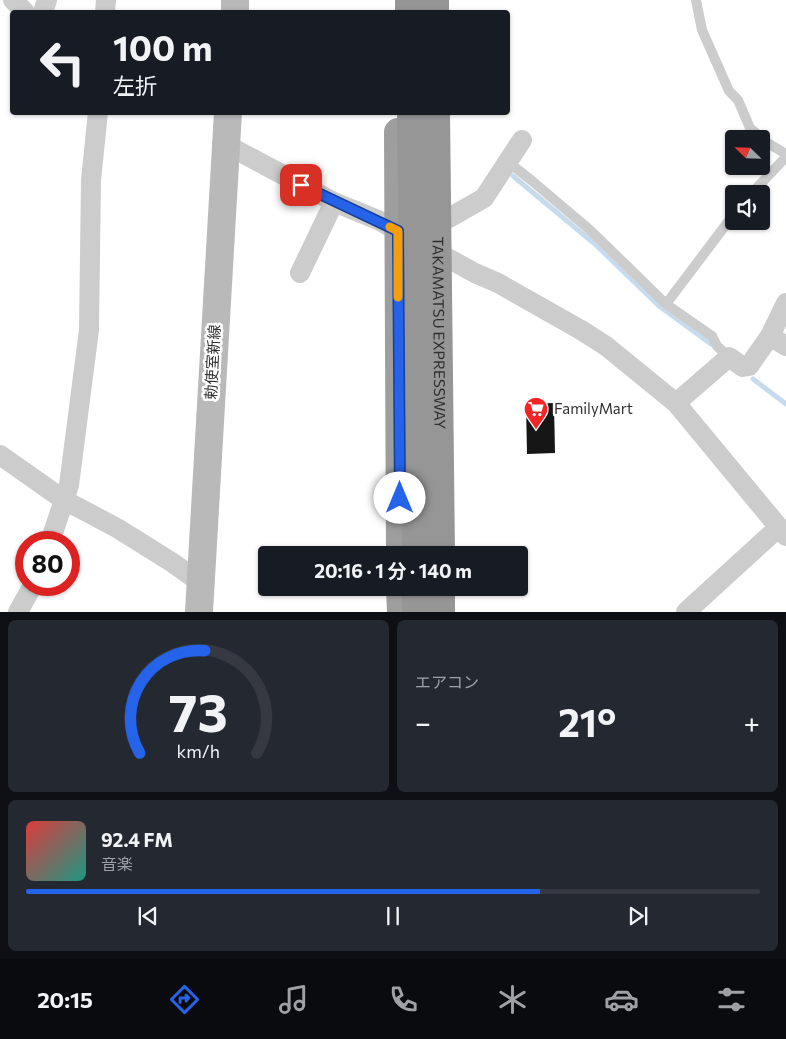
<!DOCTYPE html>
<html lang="ja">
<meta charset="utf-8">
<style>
:root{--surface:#171b24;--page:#242831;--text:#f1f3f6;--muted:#9ea1a6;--line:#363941;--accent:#2563eb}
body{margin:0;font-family:Commissioner,"Noto Sans JP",sans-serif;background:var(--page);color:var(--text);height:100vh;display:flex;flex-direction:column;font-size:19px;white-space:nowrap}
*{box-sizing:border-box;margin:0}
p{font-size:16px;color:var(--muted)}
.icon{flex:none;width:28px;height:28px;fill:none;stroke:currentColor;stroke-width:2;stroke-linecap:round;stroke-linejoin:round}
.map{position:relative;height:612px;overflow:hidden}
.details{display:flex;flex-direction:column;gap:8px;padding:8px;background:#0d0f14;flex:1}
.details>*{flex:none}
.top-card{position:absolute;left:10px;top:10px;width:500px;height:105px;border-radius:5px;box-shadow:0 1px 4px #0004;background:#171b24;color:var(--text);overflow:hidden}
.needle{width:32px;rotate:293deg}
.tools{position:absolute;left:725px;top:130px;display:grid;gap:10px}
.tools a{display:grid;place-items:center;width:45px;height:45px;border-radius:5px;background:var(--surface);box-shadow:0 1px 4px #0004;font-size:25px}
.speed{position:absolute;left:15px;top:531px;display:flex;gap:10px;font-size:25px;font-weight:700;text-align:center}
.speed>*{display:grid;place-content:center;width:65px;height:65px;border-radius:50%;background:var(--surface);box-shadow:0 1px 4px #0004;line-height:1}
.speed .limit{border:8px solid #d22;background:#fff;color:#111}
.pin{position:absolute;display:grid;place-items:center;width:42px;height:42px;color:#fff;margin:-21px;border-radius:10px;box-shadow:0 2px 8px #0006}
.me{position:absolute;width:55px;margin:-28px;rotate:0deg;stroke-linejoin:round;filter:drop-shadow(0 0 4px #0008)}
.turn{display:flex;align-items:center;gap:18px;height:105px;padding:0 20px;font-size:22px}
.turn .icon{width:65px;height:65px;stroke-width:2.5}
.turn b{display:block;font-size:35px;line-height:42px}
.big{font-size:38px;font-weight:700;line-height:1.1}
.details .tile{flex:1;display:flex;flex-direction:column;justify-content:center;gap:8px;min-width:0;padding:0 18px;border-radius:8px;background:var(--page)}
.details .dial{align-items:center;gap:0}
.dial svg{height:130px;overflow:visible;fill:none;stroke:var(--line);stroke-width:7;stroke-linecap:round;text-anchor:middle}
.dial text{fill:var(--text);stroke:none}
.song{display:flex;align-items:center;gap:15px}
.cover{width:60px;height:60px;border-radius:8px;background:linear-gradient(135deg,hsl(0 70% 55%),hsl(170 70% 35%))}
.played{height:5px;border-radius:2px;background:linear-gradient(90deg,var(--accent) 70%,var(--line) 70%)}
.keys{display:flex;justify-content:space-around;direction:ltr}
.heat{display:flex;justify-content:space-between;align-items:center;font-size:28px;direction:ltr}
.details .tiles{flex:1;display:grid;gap:8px;grid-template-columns:1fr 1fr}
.tile:last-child{grid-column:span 2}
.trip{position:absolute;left:258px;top:546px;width:270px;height:50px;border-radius:5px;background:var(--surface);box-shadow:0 1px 4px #0004;font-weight:700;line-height:50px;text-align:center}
.tabs{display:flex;height:80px;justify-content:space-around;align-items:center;background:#090b0e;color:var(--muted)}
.tabs .icon{width:35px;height:35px}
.tabs .active{color:var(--accent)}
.tabs b{font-size:22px;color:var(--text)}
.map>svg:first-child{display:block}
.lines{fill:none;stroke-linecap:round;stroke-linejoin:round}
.stream{stroke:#c6dcee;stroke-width:5}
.building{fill:#161616}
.service{stroke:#ccc;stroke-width:10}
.minor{stroke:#ccc;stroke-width:20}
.secondary{stroke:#b9b9b9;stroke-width:28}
.trunk{stroke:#9e9e9e;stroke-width:28}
.motorway{stroke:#969696;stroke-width:28}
.motorway-bridge{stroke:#969696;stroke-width:28}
.route-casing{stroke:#184099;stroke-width:12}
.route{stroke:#2563eb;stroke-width:9}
.slow{stroke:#f59e0b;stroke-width:9}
.labels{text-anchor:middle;stroke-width:5;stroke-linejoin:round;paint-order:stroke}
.street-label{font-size:15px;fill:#2f2f2f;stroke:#fff}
.poi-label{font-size:15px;fill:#2f2f2f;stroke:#fff;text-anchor:start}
</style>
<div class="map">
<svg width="786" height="612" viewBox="0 0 786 612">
<rect width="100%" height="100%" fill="#fff"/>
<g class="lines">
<path class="stream" d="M513 176 596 245 659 306 711 344
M753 379 786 404"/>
</g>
<path class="building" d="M554 403 555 453 527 454 526 404Z"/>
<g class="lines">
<path class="service" d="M696 0 702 30 729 91 738 100 750 128 766 142 786 154
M508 162 531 180 590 230 666 304 712 336 717 346 729 357
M751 194 786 157
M666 304 734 214"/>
<path class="minor" d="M13 0 25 12
M43 12 47 0
M105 12 106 0
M225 144 334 202 378 220 475 273 498 283 581 330 606 346 676 403 786 536
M449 218 484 198 522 140
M300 273 334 202
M770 336 786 303
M676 403 729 357 743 367 749 366 770 336 786 346
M0 455 64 500 117 528 173 563 201 583
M50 542 69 485 89 330 91 180 98 112
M18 612 33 585
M686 612 779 527"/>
<path class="secondary" d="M235 12V0
M199 612 228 112"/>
<path class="trunk" d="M398 132 400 555
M400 588 401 612"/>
<path class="motorway" d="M409 0V12
M435 0V12
M416 588V612
M441 588V612"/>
<g class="motorway-bridge">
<path d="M411 112 416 555"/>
<path id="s1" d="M436 112 441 555"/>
</g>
</g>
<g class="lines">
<defs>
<path id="route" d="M301 185 398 231 400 498"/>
</defs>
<use href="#route" class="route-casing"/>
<use href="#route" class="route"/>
<path class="slow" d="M390 227 398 231V297"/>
</g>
<defs>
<symbol id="supermarket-pin" viewBox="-11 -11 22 30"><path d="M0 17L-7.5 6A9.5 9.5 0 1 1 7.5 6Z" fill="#f22426" stroke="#fff"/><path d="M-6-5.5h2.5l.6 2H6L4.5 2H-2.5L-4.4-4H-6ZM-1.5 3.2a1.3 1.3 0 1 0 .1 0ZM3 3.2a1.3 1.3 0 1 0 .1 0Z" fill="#fff"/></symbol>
</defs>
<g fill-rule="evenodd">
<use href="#supermarket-pin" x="522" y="395" width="28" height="38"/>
</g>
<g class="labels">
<g class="street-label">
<text dy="5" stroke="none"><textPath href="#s1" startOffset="221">TAKAMATSU EXPRESSWAY</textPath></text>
<text transform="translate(213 362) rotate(-87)" y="5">勅使室新線</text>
</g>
<g class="poi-label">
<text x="554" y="414">FamilyMart</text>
</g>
</g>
</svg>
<div class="tools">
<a><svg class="needle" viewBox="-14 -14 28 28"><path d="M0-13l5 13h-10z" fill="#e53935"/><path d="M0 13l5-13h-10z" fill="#9ea1a6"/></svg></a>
<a><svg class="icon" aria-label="sound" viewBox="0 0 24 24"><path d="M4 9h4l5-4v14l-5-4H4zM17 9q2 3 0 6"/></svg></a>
</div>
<div class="speed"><div class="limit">80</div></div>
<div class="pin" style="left:301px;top:185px;background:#d93025"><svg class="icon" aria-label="arrive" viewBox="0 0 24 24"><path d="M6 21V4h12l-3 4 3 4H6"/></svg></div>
<svg class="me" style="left:400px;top:498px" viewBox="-20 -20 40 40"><circle r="19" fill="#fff"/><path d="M0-13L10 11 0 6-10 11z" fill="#2563eb"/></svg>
<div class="trip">20:16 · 1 分 · 140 m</div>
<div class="top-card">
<div class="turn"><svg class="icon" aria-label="left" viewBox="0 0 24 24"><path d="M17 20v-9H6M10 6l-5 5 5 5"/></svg><div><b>100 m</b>左折</div></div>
</div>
</div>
<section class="details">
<div class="tiles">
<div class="tile dial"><svg viewBox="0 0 100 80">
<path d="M14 69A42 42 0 1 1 86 69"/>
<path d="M14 69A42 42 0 0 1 54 6" stroke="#2563eb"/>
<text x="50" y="56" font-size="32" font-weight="700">73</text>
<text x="50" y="72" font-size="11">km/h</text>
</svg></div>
<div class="tile"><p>エアコン</p>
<div class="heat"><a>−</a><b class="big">21°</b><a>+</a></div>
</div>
<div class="tile">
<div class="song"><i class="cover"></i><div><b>92.4 FM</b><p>音楽</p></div></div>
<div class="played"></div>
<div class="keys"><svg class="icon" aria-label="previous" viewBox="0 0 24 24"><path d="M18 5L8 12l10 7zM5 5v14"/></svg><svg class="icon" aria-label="pause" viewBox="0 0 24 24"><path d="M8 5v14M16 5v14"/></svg><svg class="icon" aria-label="next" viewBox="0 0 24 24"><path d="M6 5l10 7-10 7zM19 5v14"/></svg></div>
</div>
</div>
</section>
<nav class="tabs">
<b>20:15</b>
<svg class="icon active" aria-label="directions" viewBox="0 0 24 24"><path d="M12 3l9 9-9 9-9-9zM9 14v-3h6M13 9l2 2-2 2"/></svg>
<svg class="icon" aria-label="music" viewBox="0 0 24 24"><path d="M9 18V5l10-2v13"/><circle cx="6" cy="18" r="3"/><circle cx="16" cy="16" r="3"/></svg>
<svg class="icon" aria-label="phone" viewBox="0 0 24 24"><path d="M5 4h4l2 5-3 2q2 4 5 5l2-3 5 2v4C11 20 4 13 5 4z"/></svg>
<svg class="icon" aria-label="climate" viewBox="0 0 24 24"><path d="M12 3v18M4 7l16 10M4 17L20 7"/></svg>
<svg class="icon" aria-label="car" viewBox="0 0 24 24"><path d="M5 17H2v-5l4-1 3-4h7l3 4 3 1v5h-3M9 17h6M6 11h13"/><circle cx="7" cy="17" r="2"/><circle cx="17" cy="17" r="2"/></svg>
<svg class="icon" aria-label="filters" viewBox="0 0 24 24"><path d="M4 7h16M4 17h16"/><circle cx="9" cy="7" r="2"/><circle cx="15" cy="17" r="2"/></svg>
</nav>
